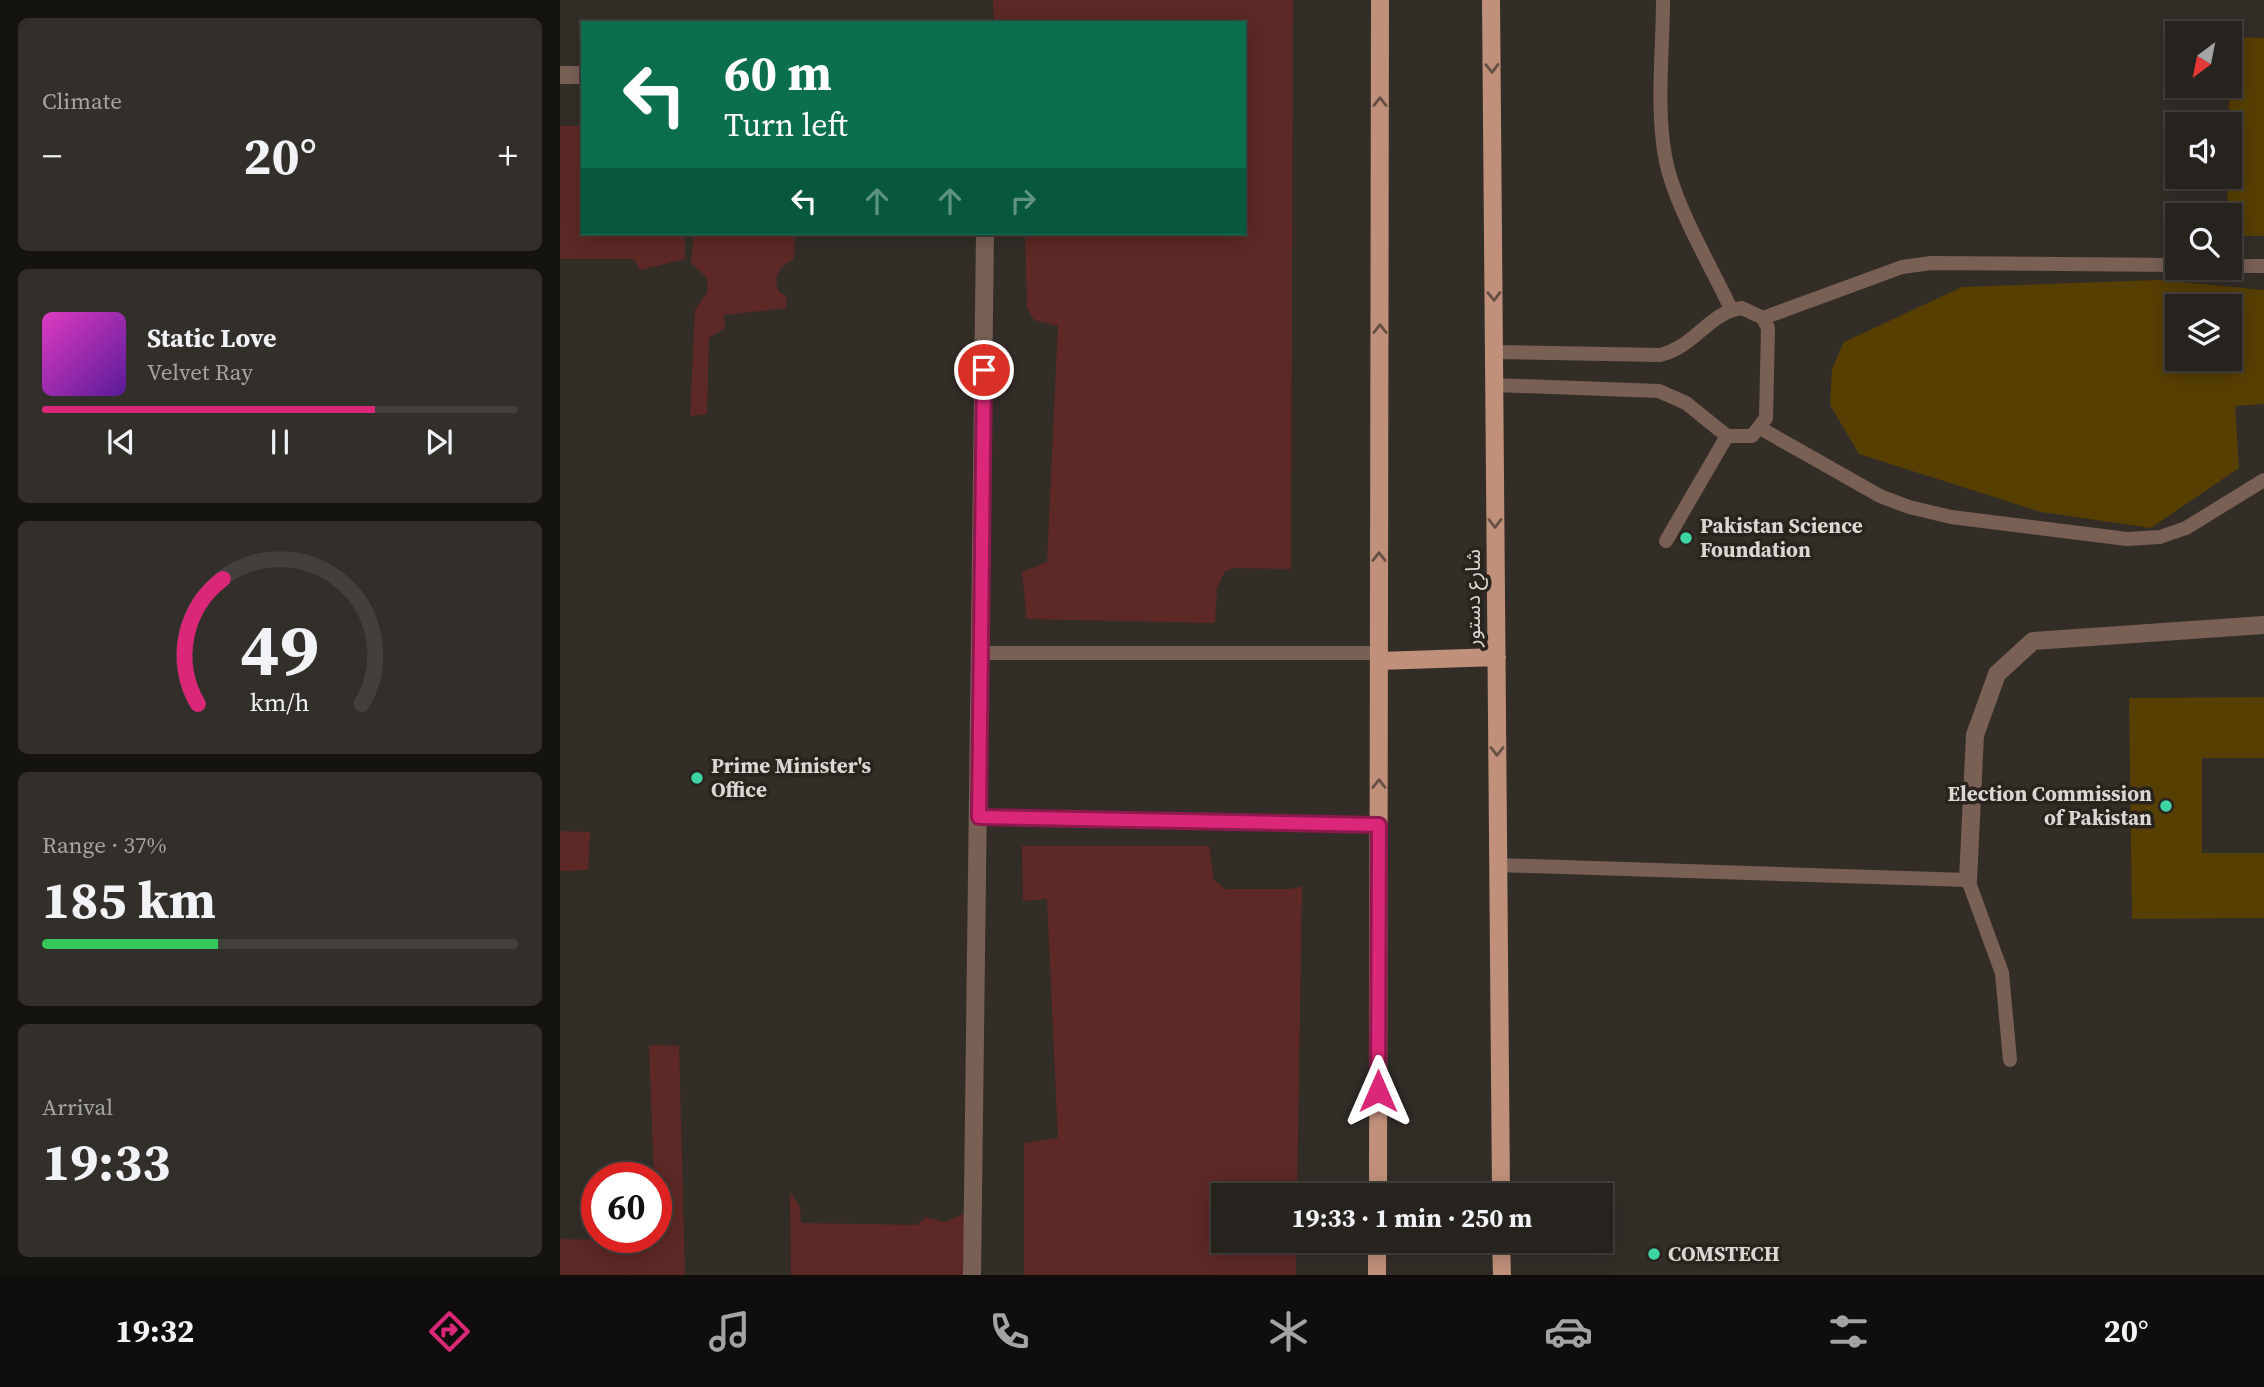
<!DOCTYPE html>
<meta charset="utf-8">
<style>
:root{--surface:#26221e;--page:#322f2b;--text:#f1f3f6;--muted:#a4a4a4;--line:#423f3c;--accent:#db2777}
body{margin:0;font-family:"Source Serif 4","Noto Sans Arabic",serif;background:var(--page);color:var(--text);height:100vh;display:flex;flex-direction:column;font-size:26px;white-space:nowrap}
*{box-sizing:border-box;margin:0}
p{font-size:23px;color:var(--muted)}
.icon{flex:none;width:38px;height:38px;fill:none;stroke:currentColor;stroke-width:2;stroke-linecap:round;stroke-linejoin:round}
.map{position:relative;flex:1;overflow:hidden}
.side{display:flex;flex-direction:column;gap:18px;padding:18px;background:#151310;width:560px}
.side>*{flex:none}
.banner{position:absolute;left:21px;top:21px;width:665px;height:214px;border-radius:0px;box-shadow:0 4px 18px #0003,0 0 0 2px var(--line);background:#0b6e4f;color:#fff;overflow:hidden}
.needle{width:46px;rotate:212deg}
.tools{position:absolute;left:1605px;top:21px;display:grid;gap:14px}
.tools a{display:grid;place-items:center;width:77px;height:77px;border-radius:0px;background:var(--surface);box-shadow:0 4px 18px #0003,0 0 0 2px var(--line);font-size:35px}
.speed{position:absolute;left:21px;top:1162px;display:flex;gap:14px;font-size:35px;font-weight:700;text-align:center}
.speed>*{display:grid;place-content:center;width:91px;height:91px;border-radius:50%;background:var(--surface);box-shadow:0 4px 18px #0003,0 0 0 2px var(--line);line-height:1}
.speed .limit{border:10px solid #d22;background:#fff;color:#111}
.pin{position:absolute;display:grid;place-items:center;width:60px;height:60px;color:#fff;margin:-30px;border:4px solid #fff;border-radius:50%;box-shadow:0 2px 7px #0007}
.me{position:absolute;width:77px;margin:-38px;rotate:0deg;stroke-linejoin:round;filter:drop-shadow(0 0 5px #0008)}
.turn{display:flex;align-items:center;gap:24px;height:147px;padding:0 28px;font-size:32px}
.turn .icon{width:91px;height:91px;stroke-width:2.5}
.turn b{display:block;font-size:49px;line-height:60px}
.lanes{display:flex;align-items:center;height:66px;padding:0 28px;background:#0003;justify-content:center;gap:35px;direction:ltr}
.lanes .off{opacity:.35}
.big{font-size:52px;font-weight:700;line-height:1.1}
.side .card{flex:1;display:flex;flex-direction:column;justify-content:center;gap:10px;min-width:0;padding:0 24px;border-radius:10px;background:var(--page)}
.side .dial{align-items:center;gap:0}
.dial svg{height:182px;overflow:visible;fill:none;stroke:var(--line);stroke-width:7;stroke-linecap:round;text-anchor:middle}
.dial text{fill:var(--text);stroke:none}
.song{display:flex;align-items:center;gap:21px}
.cover{width:84px;height:84px;border-radius:10px;background:linear-gradient(135deg,hsl(310 70% 55%),hsl(270 70% 35%))}
.played{height:7px;border-radius:4px;background:linear-gradient(90deg,var(--accent) 70%,var(--line) 70%)}
.keys{display:flex;justify-content:space-around;direction:ltr}
.heat{display:flex;justify-content:space-between;align-items:center;font-size:38px;direction:ltr}
.charge{height:10px;border-radius:5px;background:linear-gradient(90deg,#34c759 37%,var(--line) 0)}
.trip{position:absolute;left:651px;top:1183px;width:402px;height:70px;border-radius:0px;background:var(--surface);box-shadow:0 4px 18px #0003,0 0 0 2px var(--line);font-weight:700;line-height:70px;text-align:center}
.dock{display:flex;height:112px;justify-content:space-around;align-items:center;background:#0f0e0c;color:var(--muted)}
.dock .icon{width:49px;height:49px}
.dock .selected{color:var(--accent)}
.dock b{font-size:32px;color:var(--text)}
main{display:flex;flex:1;min-height:0}
.map>svg:first-child{display:block}
.green{fill:#5d2825}
.building{fill:#563f00;fill-rule:evenodd}
.lines{fill:none;stroke-linecap:round;stroke-linejoin:round}
.service{stroke:#786055;stroke-width:14}
.minor{stroke:#786055;stroke-width:18}
.primary{stroke:#c1907a;stroke-width:18}
.oneway{stroke:#664f43}
.route-casing{stroke:#8e194d;stroke-width:18}
.route{stroke:#db2777;stroke-width:12}
.poi-dot{fill:#3cd4a3;stroke:#29231e;stroke-width:2.5}
.labels{text-anchor:middle;stroke-width:7;stroke-linejoin:round;paint-order:stroke}
.poi-label{font-size:21px;font-weight:bold;fill:#dad6d2;stroke:#29231e;text-anchor:start}
.street-label{font-size:21px;fill:#dad6d2;stroke:#29231e}
</style>
<main>
<section class="side">
<div class="card"><p>Climate</p>
<div class="heat"><a>−</a><b class="big">20°</b><a>+</a></div>
</div>
<div class="card">
<div class="song"><i class="cover"></i><div><b>Static Love</b><p>Velvet Ray</p></div></div>
<div class="played"></div>
<div class="keys"><svg class="icon" aria-label="previous" viewBox="0 0 24 24"><path d="M18 5L8 12l10 7zM5 5v14"/></svg><svg class="icon" aria-label="pause" viewBox="0 0 24 24"><path d="M8 5v14M16 5v14"/></svg><svg class="icon" aria-label="next" viewBox="0 0 24 24"><path d="M6 5l10 7-10 7zM19 5v14"/></svg></div>
</div>
<div class="card dial"><svg viewBox="0 0 100 80">
<path d="M14 69A42 42 0 1 1 86 69"/>
<path d="M14 69A42 42 0 0 1 25 14" stroke="#db2777"/>
<text x="50" y="56" font-size="32" font-weight="700">49</text>
<text x="50" y="72" font-size="11">km/h</text>
</svg></div>
<div class="card"><p>Range · 37%</p><b class="big">185 km</b><div class="charge"></div></div>
<div class="card"><p>Arrival</p><b class="big">19:33</b></div>
</section>
<div class="map">
<svg width="1704" height="1275" viewBox="0 0 1704 1275">
<rect width="100%" height="100%" fill="#332d28"/>
<path class="green" d="M433 0H733L731 569 673 568 665 571 657 588 655 623 467 619 462 572 487 562 498 326 474 320 467 308 465 233H684V23H434Z
M0 126H23V233H125V259L80 270 74 259H0Z
M134 233 235 235 234 258C220 268 212 274 219 292L226 296 227 308 164 315 165 328 149 338 147 414 130 416 135 310 148 291 147 278 131 263Z
M0 831 30 832 28 870 0 871Z
M462 846H649L654 880 665 889H731L742 886 737 1195H663V1241H736V1275H464V1143L498 1138 487 899 463 901Z
M89 1045 119 1046 125 1275H0V1239L95 1241 96 1178H94Z
M230 1192 240 1207 241 1223 357 1225 366 1217 385 1222 406 1213 407 1275H231Z"/>
<path class="building" d="M1670 37 1704 38V236H1670V215H1667Z
M1599 280 1704 290V404L1675 406 1679 468 1591 528 1481 512 1299 454 1270 405 1272 369 1284 342 1402 287ZM1617 306H1670V359H1617Z
M1704 697V758H1642V853H1704V918L1572 919 1569 698Z"/>
<g class="lines">
<path class="service" d="M1103 0C1103 51 1096 106 1105 156 1113 203 1150 264 1171 309
M1670 266H1704
M1203 318 1342 267 1371 263 1617 265
M934 352 1100 355C1135 347 1149 312 1182 308L1203 318 1208 328 1206 418 1192 436H1167L1126 403 1099 391 934 385
M1200 428 1320 496 1349 507 1391 517 1567 539 1600 537 1626 528 1704 480
M1106 541 1167 436
M421 653H819
M419 817 819 825
M938 865 1408 880 1442 973 1450 1060"/>
<path class="minor" d="M0 75H23
M1408 880 1415 735 1437 674 1473 641 1704 625
M412 1275 425 233"/>
<path class="primary" d="M931 0 941 1195
M819 661 937 657
M818 1195 820 0
M941 1241 942 1275
M817 1275V1241"/>
</g>
<defs><path id="oneway-chevron" d="M-2-3.5L2.5 0L-2 3.5" fill="none" stroke-width="1.6" stroke-linecap="round" stroke-linejoin="round" transform="scale(1.75)"/></defs>
<g class="oneway">
<use href="#oneway-chevron" transform="translate(932 68) rotate(89)"/>
<use href="#oneway-chevron" transform="translate(820 102) rotate(-90)"/>
<use href="#oneway-chevron" transform="translate(934 296) rotate(89)"/>
<use href="#oneway-chevron" transform="translate(820 329) rotate(-90)"/>
<use href="#oneway-chevron" transform="translate(935 523) rotate(90)"/>
<use href="#oneway-chevron" transform="translate(819 557) rotate(-90)"/>
<use href="#oneway-chevron" transform="translate(937 751) rotate(90)"/>
<use href="#oneway-chevron" transform="translate(819 784) rotate(-90)"/>
</g>
<g class="lines">
<defs>
<path id="route" d="M424 370 419 817 819 825 818 1091"/>
</defs>
<use href="#route" class="route-casing"/>
<use href="#route" class="route"/>
</g>
<g class="poi-dot">
<circle cx="1126" cy="538" r="7"/>
<circle cx="137" cy="778" r="7"/>
<circle cx="1606" cy="806" r="7"/>
<circle cx="1094" cy="1254" r="7"/>
</g>
<g class="labels">
<g class="poi-label">
<text x="1140" y="533">Pakistan Science<tspan x="1140" dy="24">Foundation</tspan></text>
<text x="151" y="773">Prime Minister's<tspan x="151" dy="24">Office</tspan></text>
<text x="1592" y="801" text-anchor="end">Election Commission<tspan x="1592" dy="24">of Pakistan</tspan></text>
<text x="1108" y="1261">COMSTECH</text>
</g>
<g class="street-label">
<text transform="translate(913 598) rotate(-90)" y="7">شارع دستور</text>
</g>
</g>
</svg>
<div class="tools">
<a><svg class="needle" viewBox="-14 -14 28 28"><path d="M0-13l5 13h-10z" fill="#e53935"/><path d="M0 13l5-13h-10z" fill="#a4a4a4"/></svg></a>
<a><svg class="icon" aria-label="sound" viewBox="0 0 24 24"><path d="M4 9h4l5-4v14l-5-4H4zM17 9q2 3 0 6"/></svg></a>
<a><svg class="icon" aria-label="search" viewBox="0 0 24 24"><circle cx="10" cy="10" r="6"/><path d="M15 15l6 6"/></svg></a>
<a><svg class="icon" aria-label="layers" viewBox="0 0 24 24"><path d="M12 4l9 5-9 5-9-5zM3 14l9 5 9-5"/></svg></a>
</div>
<div class="speed"><div class="limit">60</div></div>
<div class="pin" style="left:424px;top:370px;background:#d93025"><svg class="icon" aria-label="arrive" viewBox="0 0 24 24"><path d="M6 21V4h12l-3 4 3 4H6"/></svg></div>
<svg class="me" style="left:818px;top:1091px" viewBox="-20 -20 40 40"><path d="M0-17L14 15 0 8-14 15z" fill="#db2777" stroke="#fff" stroke-width="4"/></svg>
<div class="trip">19:33 · 1 min · 250 m</div>
<div class="banner">
<div class="turn"><svg class="icon" aria-label="left" viewBox="0 0 24 24"><path d="M17 20v-9H6M10 6l-5 5 5 5"/></svg><div><b>60 m</b>Turn left</div></div>
<div class="lanes"><svg class="icon" aria-label="left" viewBox="0 0 24 24"><path d="M17 20v-9H6M10 6l-5 5 5 5"/></svg><svg class="icon off" aria-label="ahead" viewBox="0 0 24 24"><path d="M12 20V5M6 11l6-6 6 6"/></svg><svg class="icon off" aria-label="ahead" viewBox="0 0 24 24"><path d="M12 20V5M6 11l6-6 6 6"/></svg><svg class="icon off" aria-label="right" viewBox="0 0 24 24"><path d="M7 20v-9h11M14 6l5 5-5 5"/></svg></div>
</div>
</div>
</main>
<nav class="dock">
<b>19:32</b>
<svg class="icon selected" aria-label="directions" viewBox="0 0 24 24"><path d="M12 3l9 9-9 9-9-9zM9 14v-3h6M13 9l2 2-2 2"/></svg>
<svg class="icon" aria-label="music" viewBox="0 0 24 24"><path d="M9 18V5l10-2v13"/><circle cx="6" cy="18" r="3"/><circle cx="16" cy="16" r="3"/></svg>
<svg class="icon" aria-label="phone" viewBox="0 0 24 24"><path d="M5 4h4l2 5-3 2q2 4 5 5l2-3 5 2v4C11 20 4 13 5 4z"/></svg>
<svg class="icon" aria-label="climate" viewBox="0 0 24 24"><path d="M12 3v18M4 7l16 10M4 17L20 7"/></svg>
<svg class="icon" aria-label="car" viewBox="0 0 24 24"><path d="M5 17H2v-5l4-1 3-4h7l3 4 3 1v5h-3M9 17h6M6 11h13"/><circle cx="7" cy="17" r="2"/><circle cx="17" cy="17" r="2"/></svg>
<svg class="icon" aria-label="filters" viewBox="0 0 24 24"><path d="M4 7h16M4 17h16"/><circle cx="9" cy="7" r="2"/><circle cx="15" cy="17" r="2"/></svg>
<b>20°</b>
</nav>
